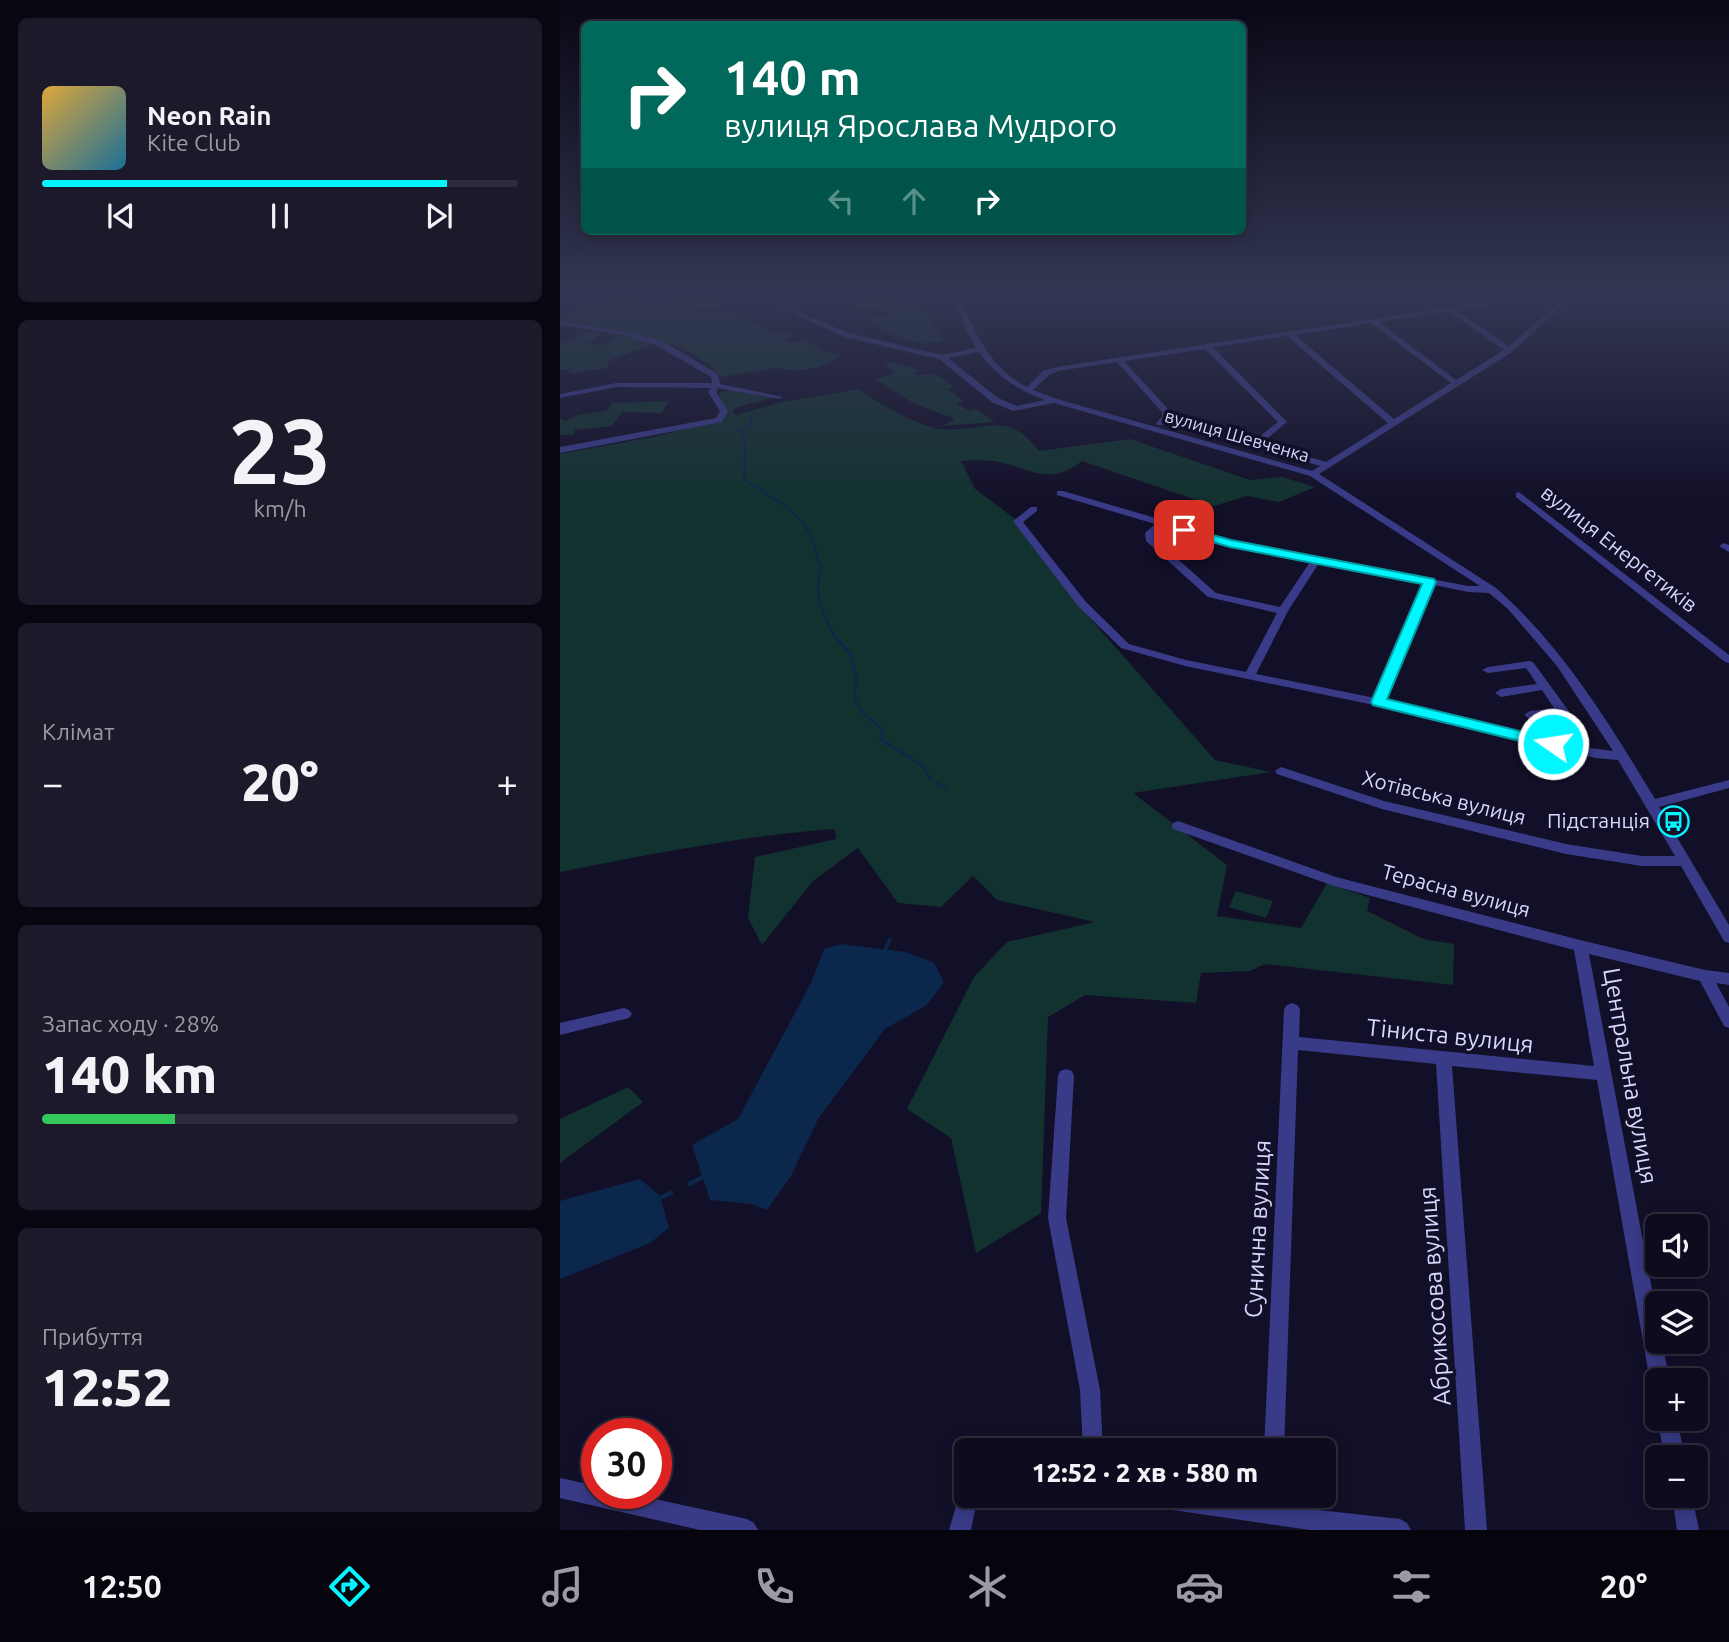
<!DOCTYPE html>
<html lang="uk">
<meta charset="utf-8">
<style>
:root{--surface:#0e0b1e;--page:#1c192b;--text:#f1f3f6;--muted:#9b9ba4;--line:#2e2b3c;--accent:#02f6ff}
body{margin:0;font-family:Ubuntu,sans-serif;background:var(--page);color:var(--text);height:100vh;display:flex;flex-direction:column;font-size:26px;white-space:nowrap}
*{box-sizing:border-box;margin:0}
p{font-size:23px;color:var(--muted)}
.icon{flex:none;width:38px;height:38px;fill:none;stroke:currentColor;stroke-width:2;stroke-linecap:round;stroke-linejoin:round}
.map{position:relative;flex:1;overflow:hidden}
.panel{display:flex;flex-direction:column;gap:18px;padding:18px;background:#080610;width:560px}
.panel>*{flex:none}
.banner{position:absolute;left:21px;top:21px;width:665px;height:214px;border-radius:10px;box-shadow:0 4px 18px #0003,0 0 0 2px var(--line);background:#00695c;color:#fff;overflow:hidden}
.tools{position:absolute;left:1085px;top:1214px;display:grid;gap:14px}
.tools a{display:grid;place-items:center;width:63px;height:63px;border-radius:10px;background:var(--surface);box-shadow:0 4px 18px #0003,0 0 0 2px var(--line);font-size:35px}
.speed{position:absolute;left:21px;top:1418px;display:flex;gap:14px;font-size:35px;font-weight:700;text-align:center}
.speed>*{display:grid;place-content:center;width:91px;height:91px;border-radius:50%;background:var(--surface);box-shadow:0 4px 18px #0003,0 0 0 2px var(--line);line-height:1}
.speed .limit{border:10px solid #d22;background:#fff;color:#111}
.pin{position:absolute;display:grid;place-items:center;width:60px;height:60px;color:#fff;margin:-30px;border-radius:14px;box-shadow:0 4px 10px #0006}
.me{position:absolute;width:77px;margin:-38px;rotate:283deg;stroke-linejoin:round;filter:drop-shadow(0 0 5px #0008)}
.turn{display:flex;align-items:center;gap:24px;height:147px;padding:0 28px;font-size:32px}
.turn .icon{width:91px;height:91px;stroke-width:2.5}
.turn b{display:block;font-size:49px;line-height:60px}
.lanes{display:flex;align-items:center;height:66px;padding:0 28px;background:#0003;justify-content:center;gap:35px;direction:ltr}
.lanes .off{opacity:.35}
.big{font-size:52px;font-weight:800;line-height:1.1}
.panel .widget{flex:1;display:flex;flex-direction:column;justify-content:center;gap:10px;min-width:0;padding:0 24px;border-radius:10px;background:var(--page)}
.panel .dial{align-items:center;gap:0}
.dial b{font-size:91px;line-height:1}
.song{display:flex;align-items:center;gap:21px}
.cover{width:84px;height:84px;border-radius:10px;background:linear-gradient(135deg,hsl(40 70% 55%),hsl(200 70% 35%))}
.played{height:7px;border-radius:4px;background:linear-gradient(90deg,var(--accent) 85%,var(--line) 85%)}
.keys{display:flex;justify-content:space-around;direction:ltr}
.heat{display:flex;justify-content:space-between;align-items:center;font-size:38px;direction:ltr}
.charge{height:10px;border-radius:5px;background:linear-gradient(90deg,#34c759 28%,var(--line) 0)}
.trip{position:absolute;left:394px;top:1438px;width:382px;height:70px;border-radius:10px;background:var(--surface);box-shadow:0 4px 18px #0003,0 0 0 2px var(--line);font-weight:800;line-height:70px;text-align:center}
.tabs{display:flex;height:112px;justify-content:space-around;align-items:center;background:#06040c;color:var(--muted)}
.tabs .icon{width:49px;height:49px}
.tabs .current{color:var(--accent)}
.tabs b{font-size:32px;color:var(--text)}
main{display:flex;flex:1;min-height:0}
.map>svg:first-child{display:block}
.green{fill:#12322f}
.water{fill:#0b274b}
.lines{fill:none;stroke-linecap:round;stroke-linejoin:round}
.stream-far3{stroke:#0b274b;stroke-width:2}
.stream-far2{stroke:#0b274b;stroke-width:2.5}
.stream-far1{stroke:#0b274b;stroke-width:3.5}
.stream{stroke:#0b274b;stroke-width:4.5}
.minor{fill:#393b88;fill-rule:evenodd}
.route{fill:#02f6ff;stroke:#01a0a6;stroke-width:2}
.labels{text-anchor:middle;stroke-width:7;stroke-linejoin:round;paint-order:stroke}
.far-street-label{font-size:18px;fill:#d8d6ff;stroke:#120f28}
.street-label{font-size:21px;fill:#d8d6ff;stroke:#120f28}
.poi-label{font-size:21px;fill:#d8d6ff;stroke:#120f28;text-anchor:end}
.near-street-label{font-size:24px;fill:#d8d6ff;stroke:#120f28}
</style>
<main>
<section class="panel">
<div class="widget">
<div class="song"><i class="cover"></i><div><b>Neon Rain</b><p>Kite Club</p></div></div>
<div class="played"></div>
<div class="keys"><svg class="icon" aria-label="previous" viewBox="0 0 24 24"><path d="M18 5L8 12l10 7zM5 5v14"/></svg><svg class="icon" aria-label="pause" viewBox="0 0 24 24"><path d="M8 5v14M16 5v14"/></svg><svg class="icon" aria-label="next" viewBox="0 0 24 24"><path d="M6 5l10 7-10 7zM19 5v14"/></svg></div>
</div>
<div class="widget dial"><b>23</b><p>km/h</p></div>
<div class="widget"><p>Клімат</p>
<div class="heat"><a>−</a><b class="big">20°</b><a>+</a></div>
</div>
<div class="widget"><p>Запас ходу · 28%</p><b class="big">140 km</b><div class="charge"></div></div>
<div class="widget"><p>Прибуття</p><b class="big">12:52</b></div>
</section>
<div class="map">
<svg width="1169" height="1530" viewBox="0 0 1169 1530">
<rect width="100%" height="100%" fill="#120f28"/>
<path class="green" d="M107 294H132L135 301 153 299 160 306 112 313 166 312 216 333H229L234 336 227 340 233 343 242 340 270 353 283 355 259 367 235 371 217 368 161 377C120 330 58 338 6 321L15 310H23L27 304 59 301 62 296 77 295 73 311 68 312C80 312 100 306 107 306L105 314 110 302Z
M335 298 338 307 357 304 362 312 367 311 384 341C347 347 334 337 304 317L331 315 332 312 312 308 298 309 290 302Z
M29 332 43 333 27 344 44 345 58 335 94 344 50 360 46 368 12 374 6 369 0 370V343Z
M333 362 360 370 353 374 355 375C374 373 378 375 394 386L388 389 404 401 397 404 410 411 416 409 435 422 382 426 395 419 353 403 316 379 335 372 324 365Z
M299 389C317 403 360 427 381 429 422 434 446 407 479 451L570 439 690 480 722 477 755 487 719 502 687 496 654 506 522 461C489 488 469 467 434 461 424 460 411 460 401 461L415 489 458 521 514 600 655 760 711 772 573 793 667 865 657 916 741 928 767 883 810 898 807 911 863 939 894 944 893 985 705 964 690 971 641 973 636 1003 525 995 488 1017 481 1213 416 1253 391 1138 347 1109 414 977 447 942 535 922 437 900 413 876 381 907 338 903 298 848 253 881 202 945 188 918 195 857 276 839 275 829C182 836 91 854 0 872V454L93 437 163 420 167 409 160 401 159 392 172 390 215 397 175 408 173 412 176 415 222 402Z
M109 401 102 413 63 412 51 426 15 430 13 435H0V418L5 421 18 415 46 411 52 403Z
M676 891 713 901 706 918 669 907Z
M68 1087 83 1102 0 1163V1119Z"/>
<path class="water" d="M281 944 346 952 374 963 384 982 367 1005 325 1029 258 1119 231 1176 207 1210 191 1204 150 1200 132 1145 178 1119 251 983 264 949Z
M80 1179 100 1196 109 1228 90 1243 0 1279V1201Z"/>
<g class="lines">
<path class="stream-far3" d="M192 411 191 423 181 432 185 444 184 479C209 496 237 509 251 536 257 547 254 557 262 567 253 593 261 608 272 632"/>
<path class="stream-far2" d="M271 630C276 641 288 647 291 657 306 696 275 696 323 729L320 739 362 765 371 779
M377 783 386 788"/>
<path class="stream-far1" d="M324 952 330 939"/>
<path class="stream" d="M129 1184 145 1176
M100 1198 111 1193"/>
<path class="minor" d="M203 294H210L243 314 289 333 382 355 416 348 407 332 393 294H399C414 332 429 367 467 387L483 371 497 367 977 294H992L989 296 896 310 949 346 1000 302H1004V304L952 352 759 474 936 588C1003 647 1049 723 1095 799L1169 780V788L1099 807 1169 925V943L1164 941 1121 866H1082L1006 854 822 809 717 774 715 771 721 767 824 801 1006 844 1082 856H1115L1058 760 1036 758 819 706 625 666 561 648 518 606 453 521 471 507H477V511L463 522 526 602 569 644 626 660 686 672 717 613 648 597 586 541 585 533 595 524 497 495V491H503L671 540 908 586H920L750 476 494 403 453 411 432 402 379 359 284 337 239 316ZM888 311 944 350 896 380 819 322ZM811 323 891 383 834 419 735 335ZM727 336 828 423 766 462 702 443 727 422 653 347ZM645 349 718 422 694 441 610 417 609 410 564 361ZM419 352C437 377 458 390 485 400L457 406 438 398 388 358ZM557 362 602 412V417L596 423 597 425H603L607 421 689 445 690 448 697 447 760 466 752 471 497 399 473 390 489 375 498 371ZM604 527 669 546 750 562 720 607 656 593 594 538 595 534ZM759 563 864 584 815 698 696 674 728 611ZM874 585 908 592 929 593 948 609 997 666 1053 751 1023 747 1008 710 973 662 969 661 928 667 922 670 928 673 966 668 977 684 941 689 935 693 941 697 982 690 994 708 970 711 964 715 970 719 998 714 1009 744 826 700Z
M0 321 62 331 102 341 158 374 160 384 223 397 219 399 158 388 156 392 168 411 162 422 0 453V447L156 418 160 411 148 392 151 388 56 387 0 398V394L56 383H152L151 377 96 345 61 335 0 325Z
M959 492 1169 655V663L1165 662 956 497V493Z
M1164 543 1169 545V552L1159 546Z
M618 821 776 877 1020 940 1145 970 1169 973V985L1156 983 1169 1007V1028L1164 1026 1140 981 1029 954 1097 1316V1342H1102L1110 1381H1097V1390L1093 1388 1090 1381 1037 1080 892 1066 927 1530H905L876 1064 738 1050 724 1451H704L724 1009 727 1005 732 1003 737 1005 740 1009 739 1037 1034 1066 1014 950 774 886 613 829 612 826 613 823Z
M64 1008 69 1010 72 1014 69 1018 0 1035V1023Z
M506 1069 512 1071 514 1076 506 1218 540 1390 543 1451H523L520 1390 488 1218 498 1076 500 1071Z
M1097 1419H1117L1125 1458H1105Z
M0 1478 37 1486V1493H67L187 1519 194 1523 198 1530H140L0 1498Z
M406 1486V1496H418L411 1530H389L401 1489Z
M575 1496H656L701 1503 702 1496H722V1506L840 1519 847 1523 851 1530H750L585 1506 578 1503Z
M1112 1496H1132L1139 1530H1117Z"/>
</g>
<linearGradient id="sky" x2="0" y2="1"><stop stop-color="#0a0816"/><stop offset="0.58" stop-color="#333753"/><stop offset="1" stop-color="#333753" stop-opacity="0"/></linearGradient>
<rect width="1169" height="508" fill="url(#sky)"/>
<path class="route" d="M624 527 671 540 874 579 876 582 827 699 993 739 1001 744 993 749 813 705 811 702 862 584 670 547 620 533V528Z"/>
<defs>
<symbol id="bus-ring" viewBox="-11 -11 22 22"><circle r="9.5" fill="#120f28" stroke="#02f6ff" stroke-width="1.5"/><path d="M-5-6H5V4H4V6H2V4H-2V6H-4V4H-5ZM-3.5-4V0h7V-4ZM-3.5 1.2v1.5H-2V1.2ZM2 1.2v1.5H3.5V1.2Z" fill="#02f6ff"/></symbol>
</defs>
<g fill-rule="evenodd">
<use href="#bus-ring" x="1096" y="804" width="35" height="35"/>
</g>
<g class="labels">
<g class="far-street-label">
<text transform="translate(677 436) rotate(16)" y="6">вулиця Шевченка</text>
</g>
<g class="street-label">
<text transform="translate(1059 549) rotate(38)" y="7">вулиця Енергетиків</text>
<text transform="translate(884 798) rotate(14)" y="7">Хотівська вулиця</text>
<text transform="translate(896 891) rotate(15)" y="7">Терасна вулиця</text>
</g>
<g class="poi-label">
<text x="1090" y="828">Підстанція</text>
</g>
<g class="near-street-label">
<text transform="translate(890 1036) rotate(6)" y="8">Тіниста вулиця</text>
<text transform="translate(1070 1076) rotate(80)" y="8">Центральна вулиця</text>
<text transform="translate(698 1229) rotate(-87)" y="8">Сунична вулиця</text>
<text transform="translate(875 1296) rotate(-94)" y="8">Абрикосова вулиця</text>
</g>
</g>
</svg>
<div class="tools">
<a><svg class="icon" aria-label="sound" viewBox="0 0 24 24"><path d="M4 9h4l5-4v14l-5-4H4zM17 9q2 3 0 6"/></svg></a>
<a><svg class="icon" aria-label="layers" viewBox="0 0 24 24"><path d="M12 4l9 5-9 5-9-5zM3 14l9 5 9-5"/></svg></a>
<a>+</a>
<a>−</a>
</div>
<div class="speed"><div class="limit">30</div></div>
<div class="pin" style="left:624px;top:530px;background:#d93025"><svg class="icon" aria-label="arrive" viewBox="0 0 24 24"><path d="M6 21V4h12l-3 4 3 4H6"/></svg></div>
<svg class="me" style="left:993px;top:744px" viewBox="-20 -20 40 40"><circle r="17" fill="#02f6ff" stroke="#fff" stroke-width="3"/><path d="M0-11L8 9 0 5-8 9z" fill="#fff"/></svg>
<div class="trip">12:52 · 2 хв · 580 m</div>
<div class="banner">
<div class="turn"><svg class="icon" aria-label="right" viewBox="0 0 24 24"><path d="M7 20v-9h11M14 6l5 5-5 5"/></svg><div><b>140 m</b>вулиця Ярослава Мудрого</div></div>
<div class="lanes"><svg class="icon off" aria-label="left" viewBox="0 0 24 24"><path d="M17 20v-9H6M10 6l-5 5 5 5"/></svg><svg class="icon off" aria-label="ahead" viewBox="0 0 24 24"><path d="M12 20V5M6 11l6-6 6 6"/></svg><svg class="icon" aria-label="right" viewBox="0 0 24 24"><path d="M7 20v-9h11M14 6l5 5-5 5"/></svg></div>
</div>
</div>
</main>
<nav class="tabs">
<b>12:50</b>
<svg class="icon current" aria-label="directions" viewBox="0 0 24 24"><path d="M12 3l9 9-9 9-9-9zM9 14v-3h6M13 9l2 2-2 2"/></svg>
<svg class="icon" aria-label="music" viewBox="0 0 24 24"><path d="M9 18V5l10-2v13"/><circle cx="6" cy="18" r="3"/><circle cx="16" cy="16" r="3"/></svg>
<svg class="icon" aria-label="phone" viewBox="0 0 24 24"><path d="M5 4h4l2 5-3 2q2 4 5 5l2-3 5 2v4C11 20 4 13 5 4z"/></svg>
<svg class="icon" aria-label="climate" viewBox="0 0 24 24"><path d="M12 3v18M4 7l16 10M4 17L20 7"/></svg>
<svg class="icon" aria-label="car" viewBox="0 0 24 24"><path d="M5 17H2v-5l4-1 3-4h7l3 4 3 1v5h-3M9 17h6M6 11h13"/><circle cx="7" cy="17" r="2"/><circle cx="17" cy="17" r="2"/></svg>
<svg class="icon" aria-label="filters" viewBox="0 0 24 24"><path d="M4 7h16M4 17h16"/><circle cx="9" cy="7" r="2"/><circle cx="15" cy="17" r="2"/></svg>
<b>20°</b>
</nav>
